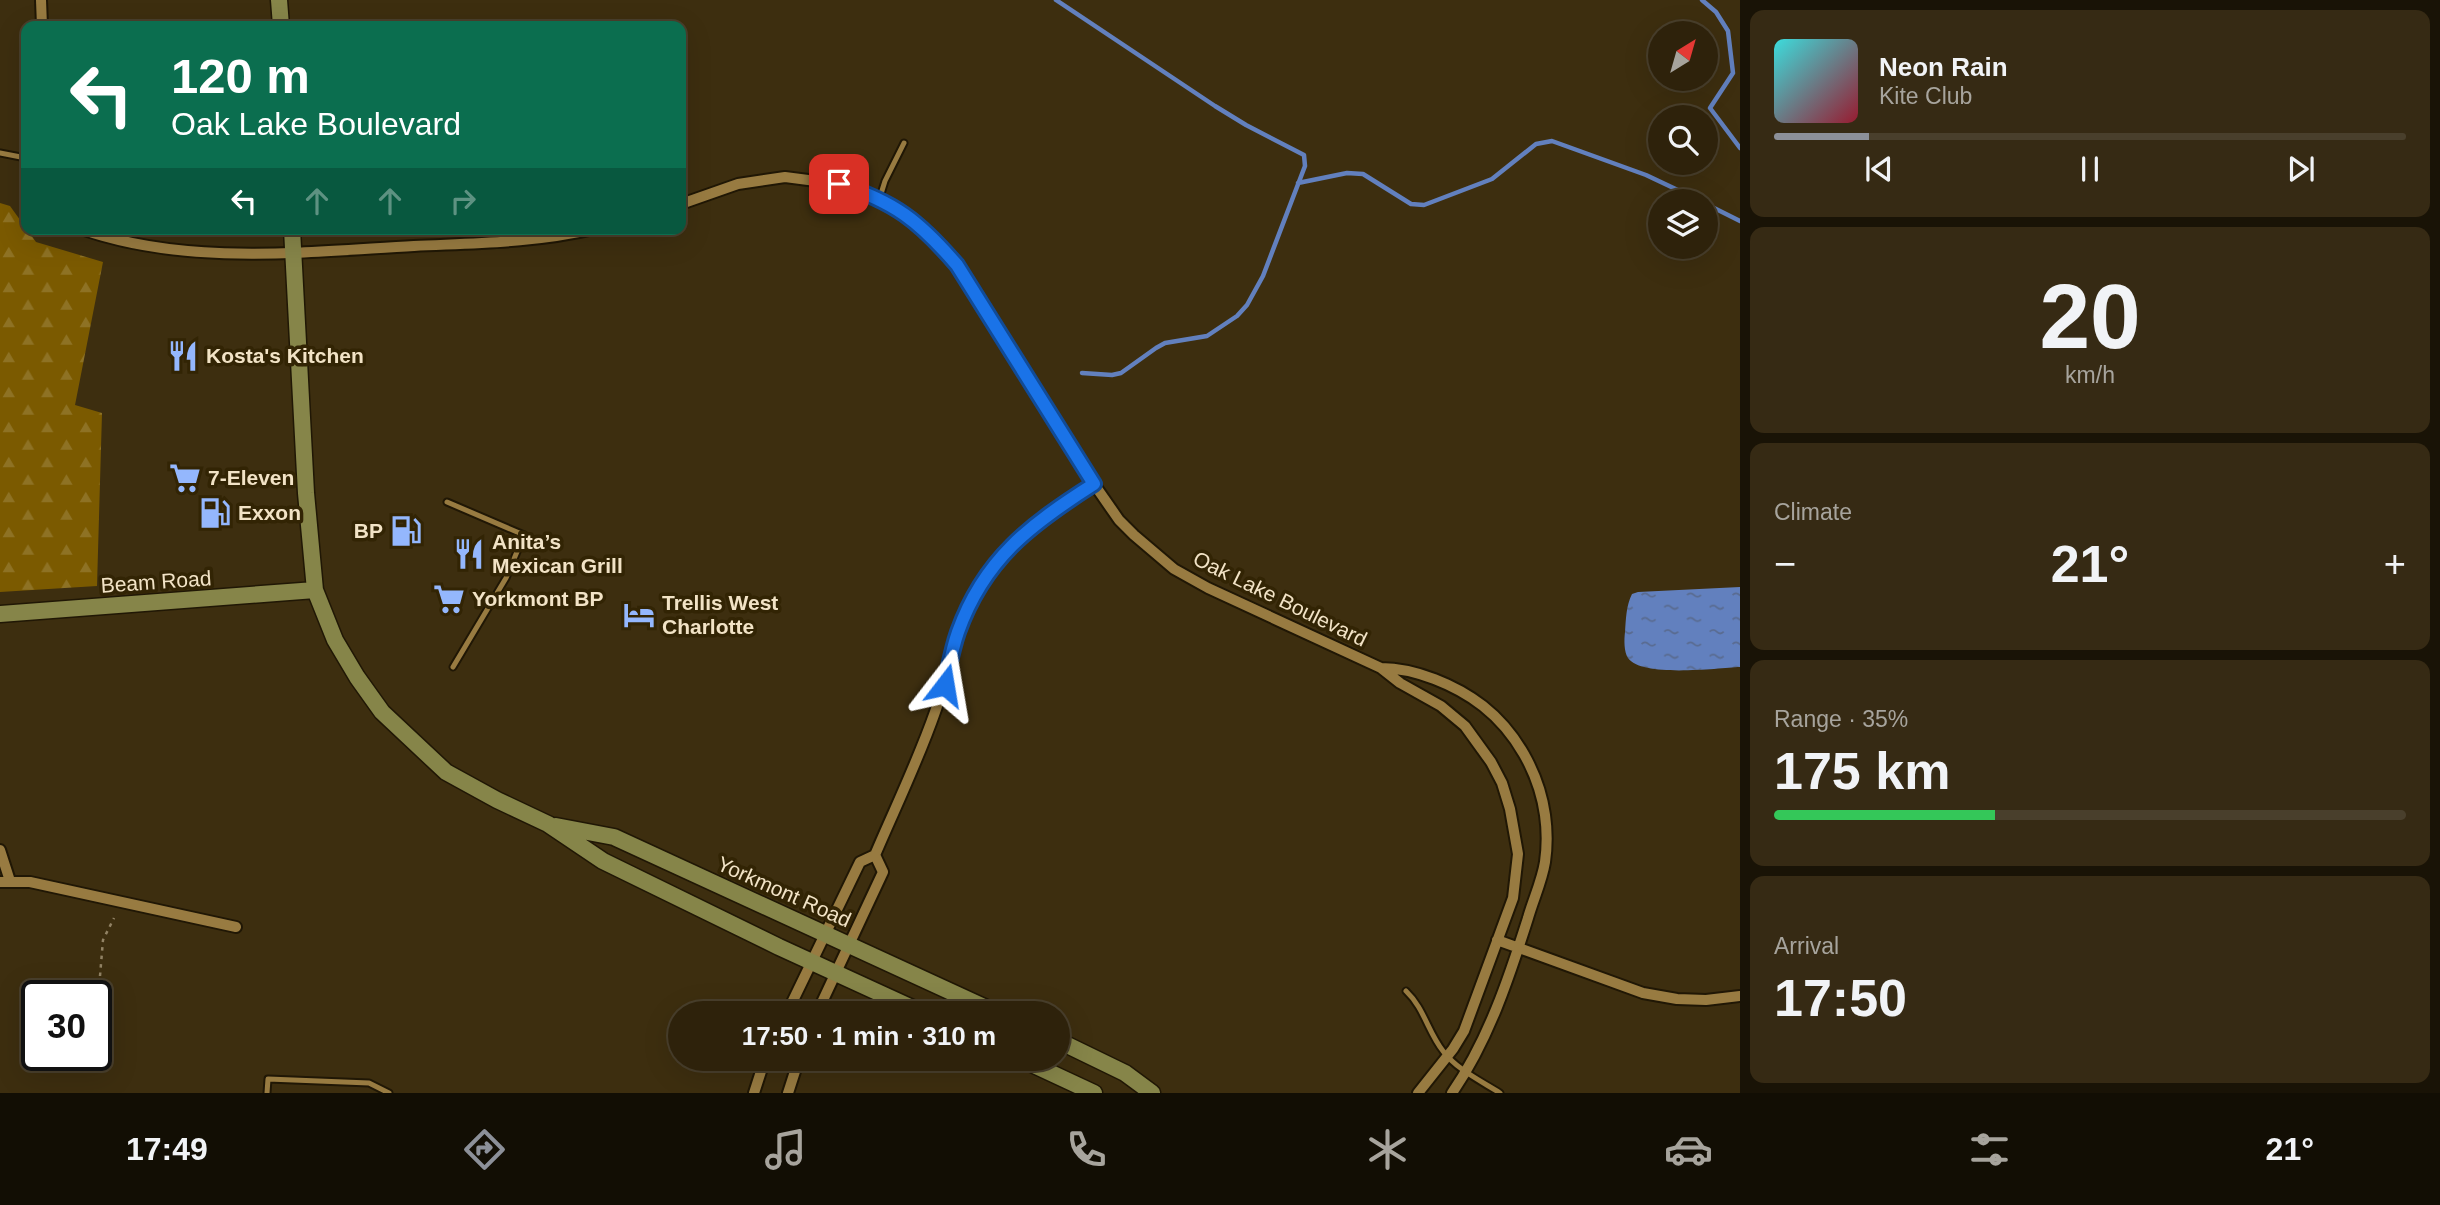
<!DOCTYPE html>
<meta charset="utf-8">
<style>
:root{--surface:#2e220b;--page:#362a14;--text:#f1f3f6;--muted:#a7a49d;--line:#493f2c;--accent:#8c9099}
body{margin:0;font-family:Arial,sans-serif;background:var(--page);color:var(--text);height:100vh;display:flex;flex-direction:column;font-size:26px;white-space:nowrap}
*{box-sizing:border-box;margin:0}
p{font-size:23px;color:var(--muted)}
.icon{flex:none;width:38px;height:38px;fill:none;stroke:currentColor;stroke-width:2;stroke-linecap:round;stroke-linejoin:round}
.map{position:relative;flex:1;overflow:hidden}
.side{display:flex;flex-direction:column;gap:10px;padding:10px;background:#191306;width:700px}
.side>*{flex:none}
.guide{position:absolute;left:21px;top:21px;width:665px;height:214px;border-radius:14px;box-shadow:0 7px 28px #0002,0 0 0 2px var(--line);background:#0b6e4f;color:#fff;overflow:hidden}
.needle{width:46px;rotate:37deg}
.tools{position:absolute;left:1648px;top:21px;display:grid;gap:14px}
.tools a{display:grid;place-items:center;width:70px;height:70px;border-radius:50%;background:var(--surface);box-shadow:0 7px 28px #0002,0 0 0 2px var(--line);font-size:35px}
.speed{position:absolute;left:21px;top:980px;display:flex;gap:14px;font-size:35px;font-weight:700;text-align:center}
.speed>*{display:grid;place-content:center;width:91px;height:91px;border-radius:50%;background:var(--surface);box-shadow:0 7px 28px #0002,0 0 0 2px var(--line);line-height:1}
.speed .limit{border:4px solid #111;border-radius:10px;background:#fff;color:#111}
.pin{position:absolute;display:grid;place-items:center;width:60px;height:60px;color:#fff;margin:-30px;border-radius:14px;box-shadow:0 4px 10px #0006}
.me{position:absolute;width:77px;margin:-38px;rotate:14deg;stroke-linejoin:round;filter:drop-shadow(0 0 5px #0008)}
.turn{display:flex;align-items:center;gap:24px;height:147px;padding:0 35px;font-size:32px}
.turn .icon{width:91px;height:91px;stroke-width:2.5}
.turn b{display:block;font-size:49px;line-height:60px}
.lanes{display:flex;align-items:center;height:66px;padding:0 35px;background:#0003;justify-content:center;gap:35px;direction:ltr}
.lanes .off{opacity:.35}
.big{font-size:52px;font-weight:600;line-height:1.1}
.side .widget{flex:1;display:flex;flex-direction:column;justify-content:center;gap:10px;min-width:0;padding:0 24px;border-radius:14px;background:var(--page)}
.side .dial{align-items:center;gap:0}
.dial b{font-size:91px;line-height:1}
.song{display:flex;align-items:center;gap:21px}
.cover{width:84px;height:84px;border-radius:10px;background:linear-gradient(135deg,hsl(180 70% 55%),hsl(350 70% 35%))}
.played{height:7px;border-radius:4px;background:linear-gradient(90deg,var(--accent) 15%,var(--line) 15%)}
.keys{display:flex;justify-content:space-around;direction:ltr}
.heat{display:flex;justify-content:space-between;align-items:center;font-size:38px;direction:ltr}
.charge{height:10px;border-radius:5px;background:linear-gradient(90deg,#34c759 35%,var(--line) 0)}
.trip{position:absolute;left:668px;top:1001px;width:402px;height:70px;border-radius:35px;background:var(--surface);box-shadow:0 7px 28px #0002,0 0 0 2px var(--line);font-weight:600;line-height:70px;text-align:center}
.tabs{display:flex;height:112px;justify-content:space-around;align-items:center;background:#120e04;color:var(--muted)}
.tabs .icon{width:49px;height:49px}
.tabs .selected{color:var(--accent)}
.tabs b{font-size:32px;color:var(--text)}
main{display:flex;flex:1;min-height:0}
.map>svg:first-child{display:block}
.forest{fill:url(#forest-firs)}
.water{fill:url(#water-ripples)}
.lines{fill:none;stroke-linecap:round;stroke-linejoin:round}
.stream{stroke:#6280be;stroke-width:4.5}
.lane-casing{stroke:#201705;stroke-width:9}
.street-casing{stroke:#201705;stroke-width:14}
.secondary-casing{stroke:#201705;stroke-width:19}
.path{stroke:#918264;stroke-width:2.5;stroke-dasharray:3.5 5;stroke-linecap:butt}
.lane{stroke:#987b41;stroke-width:5}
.street{stroke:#987b41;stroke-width:10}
.secondary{stroke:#868549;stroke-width:16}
.route-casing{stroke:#114b97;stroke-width:18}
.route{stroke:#1a73e8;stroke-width:12}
.labels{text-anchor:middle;stroke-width:7;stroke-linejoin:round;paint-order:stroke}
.poi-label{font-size:21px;font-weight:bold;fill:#f2e3c6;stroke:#322404;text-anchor:start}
.street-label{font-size:21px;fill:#f2e3c6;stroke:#322404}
</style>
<main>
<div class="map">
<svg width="1740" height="1093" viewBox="0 0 1740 1093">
<defs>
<pattern id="forest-firs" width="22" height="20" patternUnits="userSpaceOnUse" patternTransform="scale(1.75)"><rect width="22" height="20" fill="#7b5a00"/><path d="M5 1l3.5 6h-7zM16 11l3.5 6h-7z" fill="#8e7224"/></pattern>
<pattern id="water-ripples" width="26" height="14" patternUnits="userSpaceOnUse" patternTransform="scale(1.75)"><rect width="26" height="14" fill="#6280be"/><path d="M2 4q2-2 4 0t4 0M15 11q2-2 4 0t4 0" fill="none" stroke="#596b90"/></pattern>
</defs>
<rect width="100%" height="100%" fill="#3d2e0f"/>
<path class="forest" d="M0 203 10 206 36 242 103 262 75 405 102 413 97 586 0 592Z"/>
<path class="water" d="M1740 587V667C1717 668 1642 678 1628 658 1624 652 1624 640 1625 632 1626 619 1626 606 1632 594L1638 592Z"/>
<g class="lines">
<path class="stream" d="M1056 0 1215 106 1246 125 1304 155 1305 166 1263 276 1247 305 1237 316 1207 336 1165 343 1156 348 1121 373 1112 375 1082 373
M1702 0 1716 12 1728 31 1733 73 1710 108 1740 148
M1298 183 1347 173 1363 174 1411 204 1424 205 1492 179 1536 144 1552 141 1646 175 1701 201
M1706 204 1740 221"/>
<defs>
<path id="lane" d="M0 153 26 158
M880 197 885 181 904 143
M447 502 524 535 506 578 453 667
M1406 991C1424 1008 1428 1032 1443 1051 1456 1069 1481 1081 1500 1093
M267 1093 268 1079 369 1083 389 1093"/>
<path id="street" d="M41 0 42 26
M681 204 738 184 785 177 839 184 881 199 900 210 927 231 957 266 1094 484 1119 520 1134 535 1174 569 1208 588 1381 668 1400 683 1441 706 1465 726 1491 762 1502 783 1510 809 1518 854 1513 898 1464 1031 1453 1049 1418 1093
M81 229C186 266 305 252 414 246 475 243 534 243 594 229
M1381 668C1415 668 1456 685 1483 706 1516 732 1539 773 1545 815 1547 829 1547 848 1545 862 1542 881 1533 900 1528 918 1509 978 1488 1041 1452 1093
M0 850 10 881
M875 855C895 808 918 761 935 712 944 687 949 661 957 635 980 561 1032 524 1094 484
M0 882H30L236 927
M1497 940 1643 993 1677 999 1706 1000 1740 996
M787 1013 860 862 875 855 883 872 817 1013
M754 1093 765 1059
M788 1093 799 1059"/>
<path id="secondary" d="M279 0 281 26
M292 229 306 493 315 590 335 640 357 677 382 712 446 772 497 800 548 824 603 861 779 947 923 1013
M0 614 315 590
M556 826 614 837 997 1013
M1059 1041 1125 1073 1152 1093
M1021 1059 1094 1093"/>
</defs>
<use href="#lane" class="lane-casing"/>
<use href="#street" class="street-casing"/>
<use href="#secondary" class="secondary-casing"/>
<path class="path" d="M100 976 103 940 114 918"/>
<use href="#lane" class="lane"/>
<use href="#street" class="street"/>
<use href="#secondary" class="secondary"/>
</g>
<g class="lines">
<defs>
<path id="route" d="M839 184C895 202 919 221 957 265L1094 484C1031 524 984 559 958 632 952 649 949 667 945 685"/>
</defs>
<use href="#route" class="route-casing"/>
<use href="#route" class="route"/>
</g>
<defs>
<symbol id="restaurant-bare" viewBox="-9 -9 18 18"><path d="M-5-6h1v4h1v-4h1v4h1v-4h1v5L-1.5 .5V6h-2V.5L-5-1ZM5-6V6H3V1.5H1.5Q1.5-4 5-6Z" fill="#94b7fd" stroke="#322404" stroke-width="2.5" paint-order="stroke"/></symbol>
<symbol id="supermarket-bare" viewBox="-9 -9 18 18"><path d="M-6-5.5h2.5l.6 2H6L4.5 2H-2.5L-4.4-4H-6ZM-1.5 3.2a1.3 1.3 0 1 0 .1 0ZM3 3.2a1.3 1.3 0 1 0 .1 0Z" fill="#94b7fd" stroke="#322404" stroke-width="2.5" paint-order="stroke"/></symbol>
<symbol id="fuel-bare" viewBox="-9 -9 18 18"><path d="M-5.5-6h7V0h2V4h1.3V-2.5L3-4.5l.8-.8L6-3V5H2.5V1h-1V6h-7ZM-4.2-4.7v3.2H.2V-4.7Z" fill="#94b7fd" stroke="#322404" stroke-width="2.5" paint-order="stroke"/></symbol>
<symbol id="hotel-bare" viewBox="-9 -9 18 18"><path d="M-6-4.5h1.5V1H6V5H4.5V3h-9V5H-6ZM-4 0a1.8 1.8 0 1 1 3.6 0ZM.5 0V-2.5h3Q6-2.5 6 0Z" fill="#94b7fd" stroke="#322404" stroke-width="2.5" paint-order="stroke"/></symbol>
</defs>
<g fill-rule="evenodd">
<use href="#restaurant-bare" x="161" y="334" width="44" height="44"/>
<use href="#supermarket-bare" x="163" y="456" width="44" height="44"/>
<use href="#fuel-bare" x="193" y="491" width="44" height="44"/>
<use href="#fuel-bare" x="384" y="509" width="44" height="44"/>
<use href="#restaurant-bare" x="447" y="532" width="44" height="44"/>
<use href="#supermarket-bare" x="427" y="577" width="44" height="44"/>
<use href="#hotel-bare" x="617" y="593" width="44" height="44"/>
</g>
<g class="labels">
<g class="poi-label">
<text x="206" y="363">Kosta's Kitchen</text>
<text x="208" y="485">7-Eleven</text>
<text x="238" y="520">Exxon</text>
<text x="383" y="538" text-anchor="end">BP</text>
<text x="492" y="549">Anita’s<tspan x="492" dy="24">Mexican Grill</tspan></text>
<text x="472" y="606">Yorkmont BP</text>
<text x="662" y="610">Trellis West<tspan x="662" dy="24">Charlotte</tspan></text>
</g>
<g class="street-label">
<text transform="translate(156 582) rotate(-4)" y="7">Beam Road</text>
<text transform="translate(1280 599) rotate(26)" y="7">Oak Lake Boulevard</text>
<text transform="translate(784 892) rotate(24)" y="7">Yorkmont Road</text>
</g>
</g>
</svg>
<div class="tools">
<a><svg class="needle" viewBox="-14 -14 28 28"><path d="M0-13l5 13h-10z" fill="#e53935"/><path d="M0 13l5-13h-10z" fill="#a7a49d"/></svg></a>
<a><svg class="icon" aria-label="search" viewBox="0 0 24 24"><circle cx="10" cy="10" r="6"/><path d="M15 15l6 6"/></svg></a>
<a><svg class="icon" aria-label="layers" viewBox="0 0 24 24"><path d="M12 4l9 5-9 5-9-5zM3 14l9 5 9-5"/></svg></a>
</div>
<div class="speed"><div class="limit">30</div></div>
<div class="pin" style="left:839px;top:184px;background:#d93025"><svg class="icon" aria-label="arrive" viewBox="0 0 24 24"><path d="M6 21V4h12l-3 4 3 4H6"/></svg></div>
<svg class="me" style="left:945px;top:685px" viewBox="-20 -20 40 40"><path d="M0-17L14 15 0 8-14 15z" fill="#1a73e8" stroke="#fff" stroke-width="4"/></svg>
<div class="trip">17:50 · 1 min · 310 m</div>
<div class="guide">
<div class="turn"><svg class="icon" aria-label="left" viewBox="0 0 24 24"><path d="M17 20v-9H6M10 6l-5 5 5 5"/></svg><div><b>120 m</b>Oak Lake Boulevard</div></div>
<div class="lanes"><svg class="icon" aria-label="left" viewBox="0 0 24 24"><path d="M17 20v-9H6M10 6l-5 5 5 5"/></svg><svg class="icon off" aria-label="ahead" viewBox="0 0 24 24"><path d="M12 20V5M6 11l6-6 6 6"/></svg><svg class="icon off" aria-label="ahead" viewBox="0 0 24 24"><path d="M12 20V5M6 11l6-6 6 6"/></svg><svg class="icon off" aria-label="right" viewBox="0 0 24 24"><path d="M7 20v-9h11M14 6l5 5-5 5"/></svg></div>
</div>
</div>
<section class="side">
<div class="widget">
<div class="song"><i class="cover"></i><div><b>Neon Rain</b><p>Kite Club</p></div></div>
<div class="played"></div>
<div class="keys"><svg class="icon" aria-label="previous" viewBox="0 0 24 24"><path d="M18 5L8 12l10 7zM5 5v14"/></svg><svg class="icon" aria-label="pause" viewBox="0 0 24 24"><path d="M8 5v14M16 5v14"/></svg><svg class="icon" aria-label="next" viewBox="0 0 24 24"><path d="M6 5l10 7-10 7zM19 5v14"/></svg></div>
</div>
<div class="widget dial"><b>20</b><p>km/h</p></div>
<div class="widget"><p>Climate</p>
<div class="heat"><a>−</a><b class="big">21°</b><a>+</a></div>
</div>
<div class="widget"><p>Range · 35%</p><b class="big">175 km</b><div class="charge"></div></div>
<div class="widget"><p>Arrival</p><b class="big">17:50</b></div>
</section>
</main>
<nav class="tabs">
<b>17:49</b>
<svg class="icon selected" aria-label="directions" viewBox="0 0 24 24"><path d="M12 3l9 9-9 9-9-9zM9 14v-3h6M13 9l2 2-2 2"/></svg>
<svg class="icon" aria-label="music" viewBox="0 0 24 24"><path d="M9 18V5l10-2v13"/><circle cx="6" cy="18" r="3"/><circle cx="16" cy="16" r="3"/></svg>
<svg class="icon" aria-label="phone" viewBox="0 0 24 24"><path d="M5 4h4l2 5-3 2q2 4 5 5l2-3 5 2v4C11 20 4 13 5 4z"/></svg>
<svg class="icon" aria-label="climate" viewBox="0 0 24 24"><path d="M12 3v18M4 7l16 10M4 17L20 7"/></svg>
<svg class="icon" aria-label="car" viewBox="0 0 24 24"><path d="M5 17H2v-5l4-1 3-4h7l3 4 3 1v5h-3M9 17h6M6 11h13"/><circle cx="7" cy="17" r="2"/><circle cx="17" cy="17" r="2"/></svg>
<svg class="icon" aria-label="filters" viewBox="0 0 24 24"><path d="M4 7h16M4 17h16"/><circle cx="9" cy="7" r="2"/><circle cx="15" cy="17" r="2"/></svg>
<b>21°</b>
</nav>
